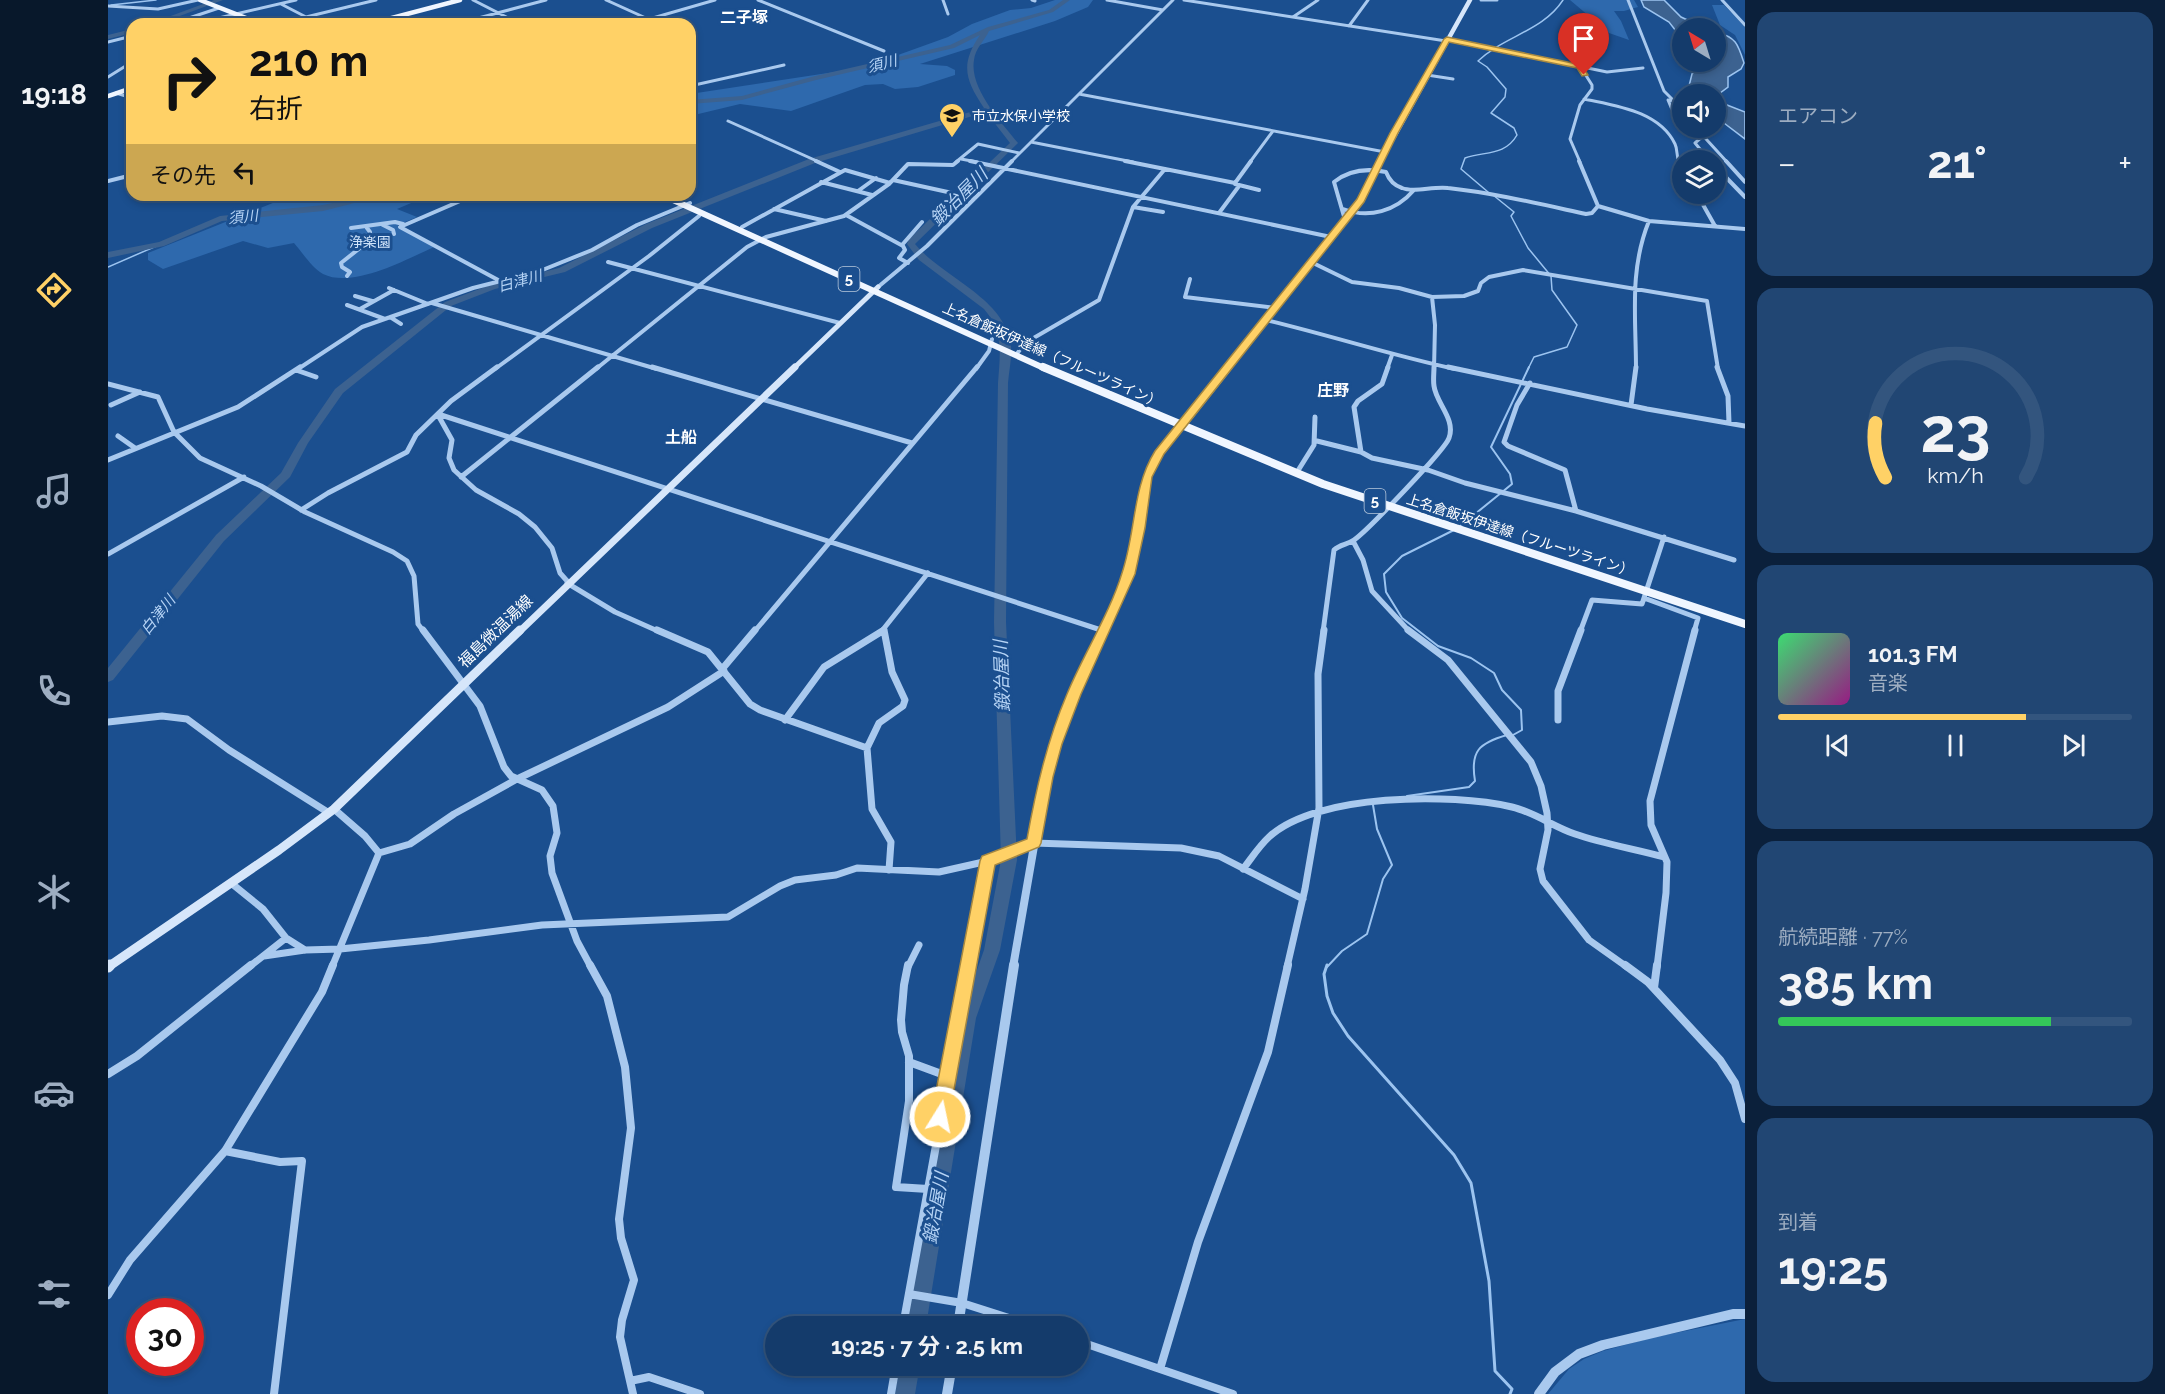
<!DOCTYPE html>
<html lang="ja">
<meta charset="utf-8">
<style>
:root{--surface:#143b6b;--page:#214673;--text:#f1f3f6;--muted:#9dadc1;--line:#33557e;--accent:#ffd166}
body{margin:0;font-family:Raleway,"Noto Sans JP",sans-serif;background:var(--page);color:var(--text);height:100vh;display:flex;flex-direction:column;font-size:22px;white-space:nowrap}
*{box-sizing:border-box;margin:0}
p{font-size:20px;color:var(--muted)}
.icon{flex:none;width:33px;height:33px;fill:none;stroke:currentColor;stroke-width:2;stroke-linecap:round;stroke-linejoin:round}
.map{position:relative;flex:1;overflow:hidden}
.sheet{display:flex;flex-direction:column;gap:12px;padding:12px;background:#0b203b;width:420px}
.sheet>*{flex:none}
.hud{position:absolute;left:18px;top:18px;width:570px;height:183px;border-radius:18px;box-shadow:0 3px 9px #0003,0 0 0 2px var(--line);background:#ffd166;color:#111;overflow:hidden}
.needle{width:39px;rotate:322deg}
.tools{position:absolute;left:1564px;top:18px;display:grid;gap:12px}
.tools a{display:grid;place-items:center;width:54px;height:54px;border-radius:50%;background:var(--surface);box-shadow:0 3px 9px #0003,0 0 0 2px var(--line);font-size:30px}
.speed{position:absolute;left:18px;top:1298px;display:flex;gap:12px;font-size:30px;font-weight:700;text-align:center}
.speed>*{display:grid;place-content:center;width:78px;height:78px;border-radius:50%;background:var(--surface);box-shadow:0 3px 9px #0003,0 0 0 2px var(--line);line-height:1}
.speed .limit{border:9px solid #d22;background:#fff;color:#111}
.pin{position:absolute;display:grid;place-items:center;width:51px;height:51px;color:#fff;margin:-62px -26px;border-radius:50% 50% 50% 0;rotate:-45deg;box-shadow:0 0 6px #0007}
.pin .icon{rotate:45deg}
.me{position:absolute;width:66px;margin:-33px;rotate:10deg;stroke-linejoin:round;filter:drop-shadow(0 0 4px #0008)}
.turn{display:flex;align-items:center;gap:21px;height:126px;padding:0 24px;font-size:27px}
.turn .icon{width:78px;height:78px;stroke-width:2.5}
.turn b{display:block;font-size:42px;line-height:51px}
.then{display:flex;align-items:center;height:57px;padding:0 24px;background:#0003;gap:12px;font-size:22px}
.big{font-size:45px;font-weight:700;line-height:1.1}
.sheet .card{flex:1;display:flex;flex-direction:column;justify-content:center;gap:9px;min-width:0;padding:0 21px;border-radius:18px;background:var(--page)}
.sheet .dial{align-items:center;gap:0}
.dial svg{height:156px;overflow:visible;fill:none;stroke:var(--line);stroke-width:7;stroke-linecap:round;text-anchor:middle}
.dial text{fill:var(--text);stroke:none}
.song{display:flex;align-items:center;gap:18px}
.cover{width:72px;height:72px;border-radius:9px;background:linear-gradient(135deg,hsl(140 70% 55%),hsl(310 70% 35%))}
.played{height:6px;border-radius:3px;background:linear-gradient(90deg,var(--accent) 70%,var(--line) 70%)}
.keys{display:flex;justify-content:space-around;direction:ltr}
.heat{display:flex;justify-content:space-between;align-items:center;font-size:33px;direction:ltr}
.charge{height:9px;border-radius:4px;background:linear-gradient(90deg,#34c759 77%,var(--line) 0)}
.trip{position:absolute;left:657px;top:1316px;width:324px;height:60px;border-radius:30px;background:var(--surface);box-shadow:0 3px 9px #0003,0 0 0 2px var(--line);font-weight:700;line-height:60px;text-align:center}
main{display:flex;flex:1;min-height:0}
.tabs{display:flex;flex-direction:column;width:108px;justify-content:space-around;align-items:center;background:#08182b;color:var(--muted)}
.tabs .icon{width:42px;height:42px}
.tabs .on{color:var(--accent)}
.tabs b{font-size:27px;color:var(--text)}
.map>svg:first-child{display:block}
.green{fill:#2e69ad}
.water{fill:#3c6290;stroke:#9cc4f0;stroke-width:1.5}
.lines{fill:none;stroke-linecap:round;stroke-linejoin:round}
.stream-far2{stroke:#9cc4f0;stroke-width:1.5}
.stream-far1{stroke:#9cc4f0;stroke-width:2}
.stream{stroke:#9cc4f0;stroke-width:3}
.river{fill:#3c6290;fill-rule:evenodd}
.minor-far4{stroke:#a9c9ee;stroke-width:3}
.minor-far3{stroke:#a9c9ee;stroke-width:4}
.minor-far2{stroke:#a9c9ee;stroke-width:5}
.minor-far1{stroke:#a9c9ee;stroke-width:7}
.minor{stroke:#a9c9ee;stroke-width:8}
.tertiary-far2{stroke:#a9c9ee;stroke-width:6}
.tertiary-far1{stroke:#a9c9ee;stroke-width:8}
.tertiary{stroke:#a9c9ee;stroke-width:10}
.secondary-far4{stroke:#d6e6fa;stroke-width:4.5}
.secondary-far3{stroke:#d6e6fa;stroke-width:5}
.secondary-far2{stroke:#d6e6fa;stroke-width:7}
.secondary-far1{stroke:#d6e6fa;stroke-width:9}
.secondary{stroke:#d6e6fa;stroke-width:11}
.primary-far2{stroke:#f0f6ff;stroke-width:4.5}
.primary-far1{stroke:#f0f6ff;stroke-width:6}
.primary{stroke:#f0f6ff;stroke-width:8}
.route{fill:#ffd166;stroke:#a68842;stroke-width:1.5}
.labels{text-anchor:middle;stroke-width:6;stroke-linejoin:round;paint-order:stroke}
.far-poi-label{font-size:14px;fill:#fff;stroke:#1b4f8f;text-anchor:start}
.far-park-label{font-size:14px;fill:#cfe3fa;stroke:#1b4f8f}
.far-street-label{font-size:14px;fill:#fff;stroke:#1b4f8f}
.far-water-label{font-size:15px;font-style:italic;fill:#b5d3f5;stroke:#1b4f8f}
.shield{fill:#1b4f8f;stroke:#bbcadd;stroke-width:1.5}
.shield-label{font-size:15px;font-weight:bold;fill:#fff}
.far-quarter-label{font-size:16px;font-weight:bold;fill:#fff;stroke:#1b4f8f}
.street-label{font-size:16px;fill:#fff;stroke:#1b4f8f}
.water-label{font-size:18px;font-style:italic;fill:#b5d3f5;stroke:#1b4f8f}
</style>
<main>
<nav class="tabs">
<b>19:18</b>
<svg class="icon on" aria-label="directions" viewBox="0 0 24 24"><path d="M12 3l9 9-9 9-9-9zM9 14v-3h6M13 9l2 2-2 2"/></svg>
<svg class="icon" aria-label="music" viewBox="0 0 24 24"><path d="M9 18V5l10-2v13"/><circle cx="6" cy="18" r="3"/><circle cx="16" cy="16" r="3"/></svg>
<svg class="icon" aria-label="phone" viewBox="0 0 24 24"><path d="M5 4h4l2 5-3 2q2 4 5 5l2-3 5 2v4C11 20 4 13 5 4z"/></svg>
<svg class="icon" aria-label="climate" viewBox="0 0 24 24"><path d="M12 3v18M4 7l16 10M4 17L20 7"/></svg>
<svg class="icon" aria-label="car" viewBox="0 0 24 24"><path d="M5 17H2v-5l4-1 3-4h7l3 4 3 1v5h-3M9 17h6M6 11h13"/><circle cx="7" cy="17" r="2"/><circle cx="17" cy="17" r="2"/></svg>
<svg class="icon" aria-label="filters" viewBox="0 0 24 24"><path d="M4 7h16M4 17h16"/><circle cx="9" cy="7" r="2"/><circle cx="15" cy="17" r="2"/></svg>
</nav>
<div class="map">
<svg width="1637" height="1394" viewBox="0 0 1637 1394">
<rect width="100%" height="100%" fill="#1b4f8f"/>
<path class="green" d="M947 0H985L980 7 947 21 812 64 839 66 847 70V75L810 87 787 89 775 84 757 85 683 111 632 104 582 116V94L733 71 765 64 840 37 864 24 902 10 923 8Z
M1462 0H1526L1530 7 1516 11H1506L1513 21 1521 40 1501 33Z
M1604 5H1616L1637 27V55L1627 35 1612 25Z
M185 195H322L289 209 309 217 290 225V227L326 247C299 259 245 289 215 274 204 268 194 252 186 243L160 248 135 241 55 269 40 260V253Z
M1637 1319V1394H1440L1461 1369 1476 1359 1495 1351 1542 1338Z"/>
<path class="water" d="M1533 0H1556L1573 17 1597 28H1575V40L1561 22 1536 7Z
M1608 32C1628 37 1630 44 1636 63L1633 69 1620 77V87L1608 96 1579 94 1584 74 1597 62H1608Z
M1608 97 1619 105 1637 112V139L1608 117Z"/>
<g class="lines">
<path class="stream-far2" d="M3 5 48 0
M1380 192 1353 169 1357 158C1377 151 1397 156 1409 135L1406 128 1383 113 1397 97 1398 89 1379 67 1370 61C1396 36 1435 31 1455 0
M1385 195 1406 212 1403 216 1420 248 1443 276 1444 290 1469 325 1459 347 1426 357 1420 369
M0 267 53 244"/>
<path class="stream-far1" d="M1351 527 1404 484 1402 474 1383 447 1421 367
M1346 530 1294 556 1276 574 1278 592 1294 618 1330 646 1363 658 1386 673 1394 690 1413 710 1414 730 1405 735
M1299 796 1361 787 1367 781C1362 751 1371 743 1399 735
M1219 967 1234 951 1259 934 1275 879 1284 865 1269 829 1265 805"/>
<path class="stream" d="M1219 965 1216 974 1219 996 1225 1013 1240 1036 1346 1155 1363 1183 1381 1281 1387 1371 1404 1389 1402 1394"/>
<path class="river" d="M106 0H115L50 24H41Z
M955 0H962L945 12 881 31C877 40 867 49 866 60 861 88 894 123 910 143L807 244C835 278 898 298 903 346 904 358 901 371 900 383L898 622 909 860 892 950 868 1018 818 1326H798L852 1018 876 950 893 860 886 622 890 383C892 355 896 332 876 309L811 260 799 244 801 239 902 143 878 112 707 163 544 228 457 272 387 289 343 306 235 393 200 443 182 477 116 541 5 680 0 682V668L108 535 173 473 190 443 227 389 337 302 382 285 451 268 538 224 701 159 876 108C857 80 852 64 872 35L846 48 708 80 634 100 582 104V100L634 96 707 76 842 45 880 27 941 10Z
M24 29V33L0 39V35Z
M263 195H278L215 211 114 221 56 246 0 258V252L51 242 112 216 215 205Z
M792 1365H812L807 1394H787Z"/>
<path class="minor-far4" d="M365 0 412 24
M498 0 540 19
M650 0 776 51
M835 0 840 14
M924 0 927 1
M999 0 1055 10
M1076 0 1338 41
M1373 0H1389
M1520 0 1556 91 1575 110
M1614 0 1637 25
M173 4 198 17 268 0
M0 6 50 9 90 0
M1185 17 1210 0
M63 24 111 8
M85 24 188 0
M348 24 438 0
M524 24 607 0
M1241 26 1260 0
M1339 39 1499 72 1535 68
M0 42 24 36
M1319 75 1345 79
M0 77 24 62
M582 86 676 65
M8 93 24 98
M971 94 1277 152
M1476 99C1508 106 1551 111 1567 144 1570 150 1568 156 1571 162
M1565 101 1560 100 1565 112 1575 116
M620 121 711 162
M1588 128 1619 162
M1595 136 1587 143 1601 160
M923 142 1025 162
M853 159 869 162
M848 162 870 144 911 153
M903 162 1065 0
M1142 162 1165 131
M1472 162 1462 139 1472 105 1484 89V85L1472 66"/>
<path class="minor-far3" d="M708 161 732 172
M862 161 1223 237
M1017 161 1127 183 1143 161
M1471 161 1490 206
M1571 161 1575 169
M1618 161 1637 182
M1608 167 1637 197
M785 180 867 198
M0 181 24 175
M713 182 764 195
M1127 184 1151 190
M750 191 768 178
M1589 194 1607 226
M366 195 292 227 392 281
M1025 207 1055 212
M666 209 718 221
M1235 209C1261 219 1288 211 1306 190
M1111 213 1131 186
M738 215 795 246 797 250 791 258 800 263
M1237 220 1226 182C1241 170 1259 168 1278 172 1281 180 1285 185 1294 188 1306 193 1325 186 1340 188 1386 193 1432 204 1478 214L1484 213 1490 206 1541 221 1637 229
M275 225 285 230 286 234
M634 227 737 170 782 183
M243 228 287 222 295 224
M794 245 814 222
M500 262 732 323
M1203 262 1244 282 1291 288 1324 297 1356 296 1370 291 1373 283 1381 277 1415 270 1599 301 1610 369
M239 276 242 272 234 267 233 263 262 240V232L259 228
M1082 279 1077 297 1168 308
M770 287 819 246 904 161
M281 288 320 304
M247 296 264 301
M1324 297 1327 325 1326 369
M324 303 549 369
M239 305 277 319
M252 309 286 290
M282 317 293 324
M1158 320C1221 335 1283 355 1347 369
M908 355 917 343 991 300 1025 207 1057 169
M190 369 254 327 365 288 432 271 484 250 529 225 582 203
M387 369 541 256 591 216
M488 369 639 247 658 237 736 216 781 184 800 164 845 165 850 161
M868 369 881 351 884 339
M1279 369 1284 355
M1528 369C1528 317 1521 270 1541 221"/>
<path class="minor-far2" d="M544 367 804 443
M1280 367 1274 384 1250 401 1246 407 1253 452 1264 458 1320 470 1357 483 1468 511
M1340 367 1539 409 1637 426
M1609 367 1620 396 1621 423
M188 370 208 377
M1422 383 1409 405 1396 442 1400 446 1457 470 1468 511 1626 560
M0 384 50 397 66 432 92 458 153 486 197 512 285 552 299 561 306 576 310 624 316 632
M3 405 32 392
M1523 405 1528 367
M330 414 996 631
M330 415 344 440 341 458 346 470 368 490 411 514 427 527 444 548 452 573 460 582
M10 436 27 448
M1209 441 1253 452
M0 460 130 407 192 367
M1191 469 1206 445 1207 417
M353 477 490 367
M193 510 220 493 299 452 308 435 343 401 389 367
M1245 541 1255 560 1264 591 1302 632
M0 554 136 477
M459 583 507 612 552 632
M1536 598 1590 618 1586 632
M646 632 869 367
M773 632 820 573
M1215 632 1226 550C1232 544 1239 545 1246 540 1259 531 1337 450 1341 438 1348 419 1328 403 1326 386 1325 380 1326 373 1326 367
M1472 632 1484 600 1534 604 1556 537"/>
<path class="minor-far1" d="M315 630 372 706 396 767 403 776 434 790 445 806 449 833 442 856 444 873 469 941 483 967
M549 630 600 652 642 704 652 710 759 748
M776 630 784 672 797 700 795 706 771 723 759 748 764 809 783 842 781 870
M993 630 996 631
M1300 630 1340 660 1423 762 1433 786 1439 813 1440 830 1432 869 1435 881 1481 940 1519 967
M615 668 647 630
M677 720 716 667 776 630
M1450 720V691L1473 630
M0 722 54 716 79 719 121 750 221 813
M271 853 302 844 346 814 409 779 560 707 616 671
M1135 869C1143 859 1151 846 1161 837 1208 793 1344 793 1404 807 1426 812 1446 827 1467 834 1496 844 1527 849 1556 857
M123 883 155 909 178 938 197 950
M156 956 197 950 232 949 321 940 434 925 620 917 672 886 687 880 728 875 749 868 831 872 880 861 913 846 926 843 1073 848 1111 856 1195 899
M141 967 178 938
M224 967 271 853 257 836 226 809
M800 967 811 945
M861 967 880 861
M1179 967 1197 889 1211 808 1210 674 1216 630
M1549 967 1558 893 1559 862 1543 825 1542 801 1587 630"/>
<path class="minor" d="M482 965 499 996 517 1067 523 1128 511 1219 513 1238 526 1280 514 1320 512 1337 525 1394
M800 965 796 985 793 1020 794 1032 801 1056V1101L788 1187 820 1189
M1517 965 1540 982 1612 1060 1627 1083 1637 1119
M1546 988 1549 965
M801 1062 839 1076
M0 1074 29 1056 143 965
M117 1151 172 1162 194 1161 166 1394
M801 1294 854 1303 926 1326
M0 1295 22 1260 117 1151 214 992 225 965
M795 1326 861 965
M970 1341 1125 1394
M1052 1369 1090 1242 1160 1052 1180 965
M522 1381 541 1377 592 1394
M783 1394 788 1365"/>
<path class="tertiary-far2" d="M994 632 1020 574 1031 528 1039 477 1051 453 1074 426"/>
<path class="tertiary-far1" d="M905 967 938 777 966 694 995 630"/>
<path class="tertiary" d="M850 1326 906 965
M839 1394 844 1365
M1431 1394 1447 1372 1471 1354 1495 1345 1625 1314H1637"/>
<path class="secondary-far4" d="M1272 162 1362 0"/>
<path class="secondary-far3" d="M685 369 770 287
M1119 369 1253 200 1272 161"/>
<path class="secondary-far2" d="M1074 426 1121 367
M411 632 687 367"/>
<path class="secondary-far1" d="M0 967 171 850 226 809 412 630"/>
<path class="secondary" d="M0 967 2 965"/>
<path class="primary-far2" d="M92 0 153 24
M261 24 352 0
M0 96 24 88"/>
<path class="primary-far1" d="M554 195 938 369"/>
<path class="primary" d="M935 367 1215 484 1637 624"/>
</g>
<path class="route" d="M1339 37 1474 65 1480 75 1474 76 1469 68 1341 42 1290 133 1256 202 1056 454 1044 477 1037 528 1027 574 973 694 954 744 945 777 933 843 931 847 887 865 841 1117 839 1124 832 1126 826 1124 823 1117 872 861 874 856 919 839C928 789 939 741 959 694 975 655 1002 613 1014 573 1028 532 1024 488 1047 451L1249 199 1282 133 1336 39Z"/>
<defs>
<symbol id="school-pin" viewBox="-11 -11 22 30"><path d="M0 17L-7.5 6A9.5 9.5 0 1 1 7.5 6Z" fill="#ffd166" stroke="#1b4f8f"/><path d="M0-5L7-2L0 1L-7-2ZM-4 1L0 2.5L4 1V4Q0 6-4 4Z" fill="#111"/></symbol>
</defs>
<g fill-rule="evenodd">
<use href="#school-pin" x="829" y="101" width="30" height="40"/>
</g>
<g class="labels">
<g class="far-poi-label">
<text x="864" y="121">市立水保小学校</text>
</g>
<g class="far-park-label">
<text x="262" y="247">浄楽園</text>
</g>
<g class="far-street-label">
<text transform="translate(944 355) rotate(24)" y="5">上名倉飯坂伊達線（フルーツライン）</text>
<text transform="translate(1412 535) rotate(18)" y="5">上名倉飯坂伊達線（フルーツライン）</text>
</g>
<g class="far-water-label">
<text transform="translate(774 64) rotate(-14)" y="5">須川</text>
<text transform="translate(135 217) rotate(-6)" y="5">須川</text>
<text transform="translate(412 281) rotate(-15)" y="5">白津川</text>
<text transform="translate(50 615) rotate(-51)" y="5">白津川</text>
</g>
<g class="shield">
<rect x="730.5" y="267" width="21" height="24" rx="4.5"/>
<rect x="1256.5" y="489" width="21" height="24" rx="4.5"/>
</g>
<g class="shield-label">
<text x="741" y="284">5</text>
<text x="1267" y="506">5</text>
</g>
<g class="far-quarter-label">
<text x="636" y="23">二子塚</text>
<text x="1225" y="396">庄野</text>
<text x="573" y="443">土船</text>
</g>
<g class="street-label">
<text transform="translate(387 631) rotate(-44)" y="6">福島微温湯線</text>
</g>
<g class="water-label">
<text transform="translate(851 197) rotate(-45)" y="6">鍛冶屋川</text>
<text transform="translate(894 676) rotate(-92)" y="6">鍛冶屋川</text>
<text transform="translate(828 1208) rotate(-80)" y="6">鍛冶屋川</text>
</g>
</g>
</svg>
<div class="tools">
<a><svg class="needle" viewBox="-14 -14 28 28"><path d="M0-13l5 13h-10z" fill="#e53935"/><path d="M0 13l5-13h-10z" fill="#9dadc1"/></svg></a>
<a><svg class="icon" aria-label="sound" viewBox="0 0 24 24"><path d="M4 9h4l5-4v14l-5-4H4zM17 9q2 3 0 6"/></svg></a>
<a><svg class="icon" aria-label="layers" viewBox="0 0 24 24"><path d="M12 4l9 5-9 5-9-5zM3 14l9 5 9-5"/></svg></a>
</div>
<div class="speed"><div class="limit">30</div></div>
<div class="pin" style="left:1476px;top:75px;background:#d93025"><svg class="icon" aria-label="arrive" viewBox="0 0 24 24"><path d="M6 21V4h12l-3 4 3 4H6"/></svg></div>
<svg class="me" style="left:832px;top:1117px" viewBox="-20 -20 40 40"><circle r="17" fill="#ffd166" stroke="#fff" stroke-width="3"/><path d="M0-11L8 9 0 5-8 9z" fill="#fff"/></svg>
<div class="trip">19:25 · 7 分 · 2.5 km</div>
<div class="hud">
<div class="turn"><svg class="icon" aria-label="right" viewBox="0 0 24 24"><path d="M7 20v-9h11M14 6l5 5-5 5"/></svg><div><b>210 m</b>右折</div></div>
<div class="then">その先<svg class="icon" aria-label="left" viewBox="0 0 24 24"><path d="M17 20v-9H6M10 6l-5 5 5 5"/></svg></div>
</div>
</div>
<section class="sheet">
<div class="card"><p>エアコン</p>
<div class="heat"><a>−</a><b class="big">21°</b><a>+</a></div>
</div>
<div class="card dial"><svg viewBox="0 0 100 80">
<path d="M14 69A42 42 0 1 1 86 69"/>
<path d="M14 69A42 42 0 0 1 9 41" stroke="#ffd166"/>
<text x="50" y="56" font-size="32" font-weight="700">23</text>
<text x="50" y="72" font-size="11">km/h</text>
</svg></div>
<div class="card">
<div class="song"><i class="cover"></i><div><b>101.3 FM</b><p>音楽</p></div></div>
<div class="played"></div>
<div class="keys"><svg class="icon" aria-label="previous" viewBox="0 0 24 24"><path d="M18 5L8 12l10 7zM5 5v14"/></svg><svg class="icon" aria-label="pause" viewBox="0 0 24 24"><path d="M8 5v14M16 5v14"/></svg><svg class="icon" aria-label="next" viewBox="0 0 24 24"><path d="M6 5l10 7-10 7zM19 5v14"/></svg></div>
</div>
<div class="card"><p>航続距離 · 77%</p><b class="big">385 km</b><div class="charge"></div></div>
<div class="card"><p>到着</p><b class="big">19:25</b></div>
</section>
</main>
